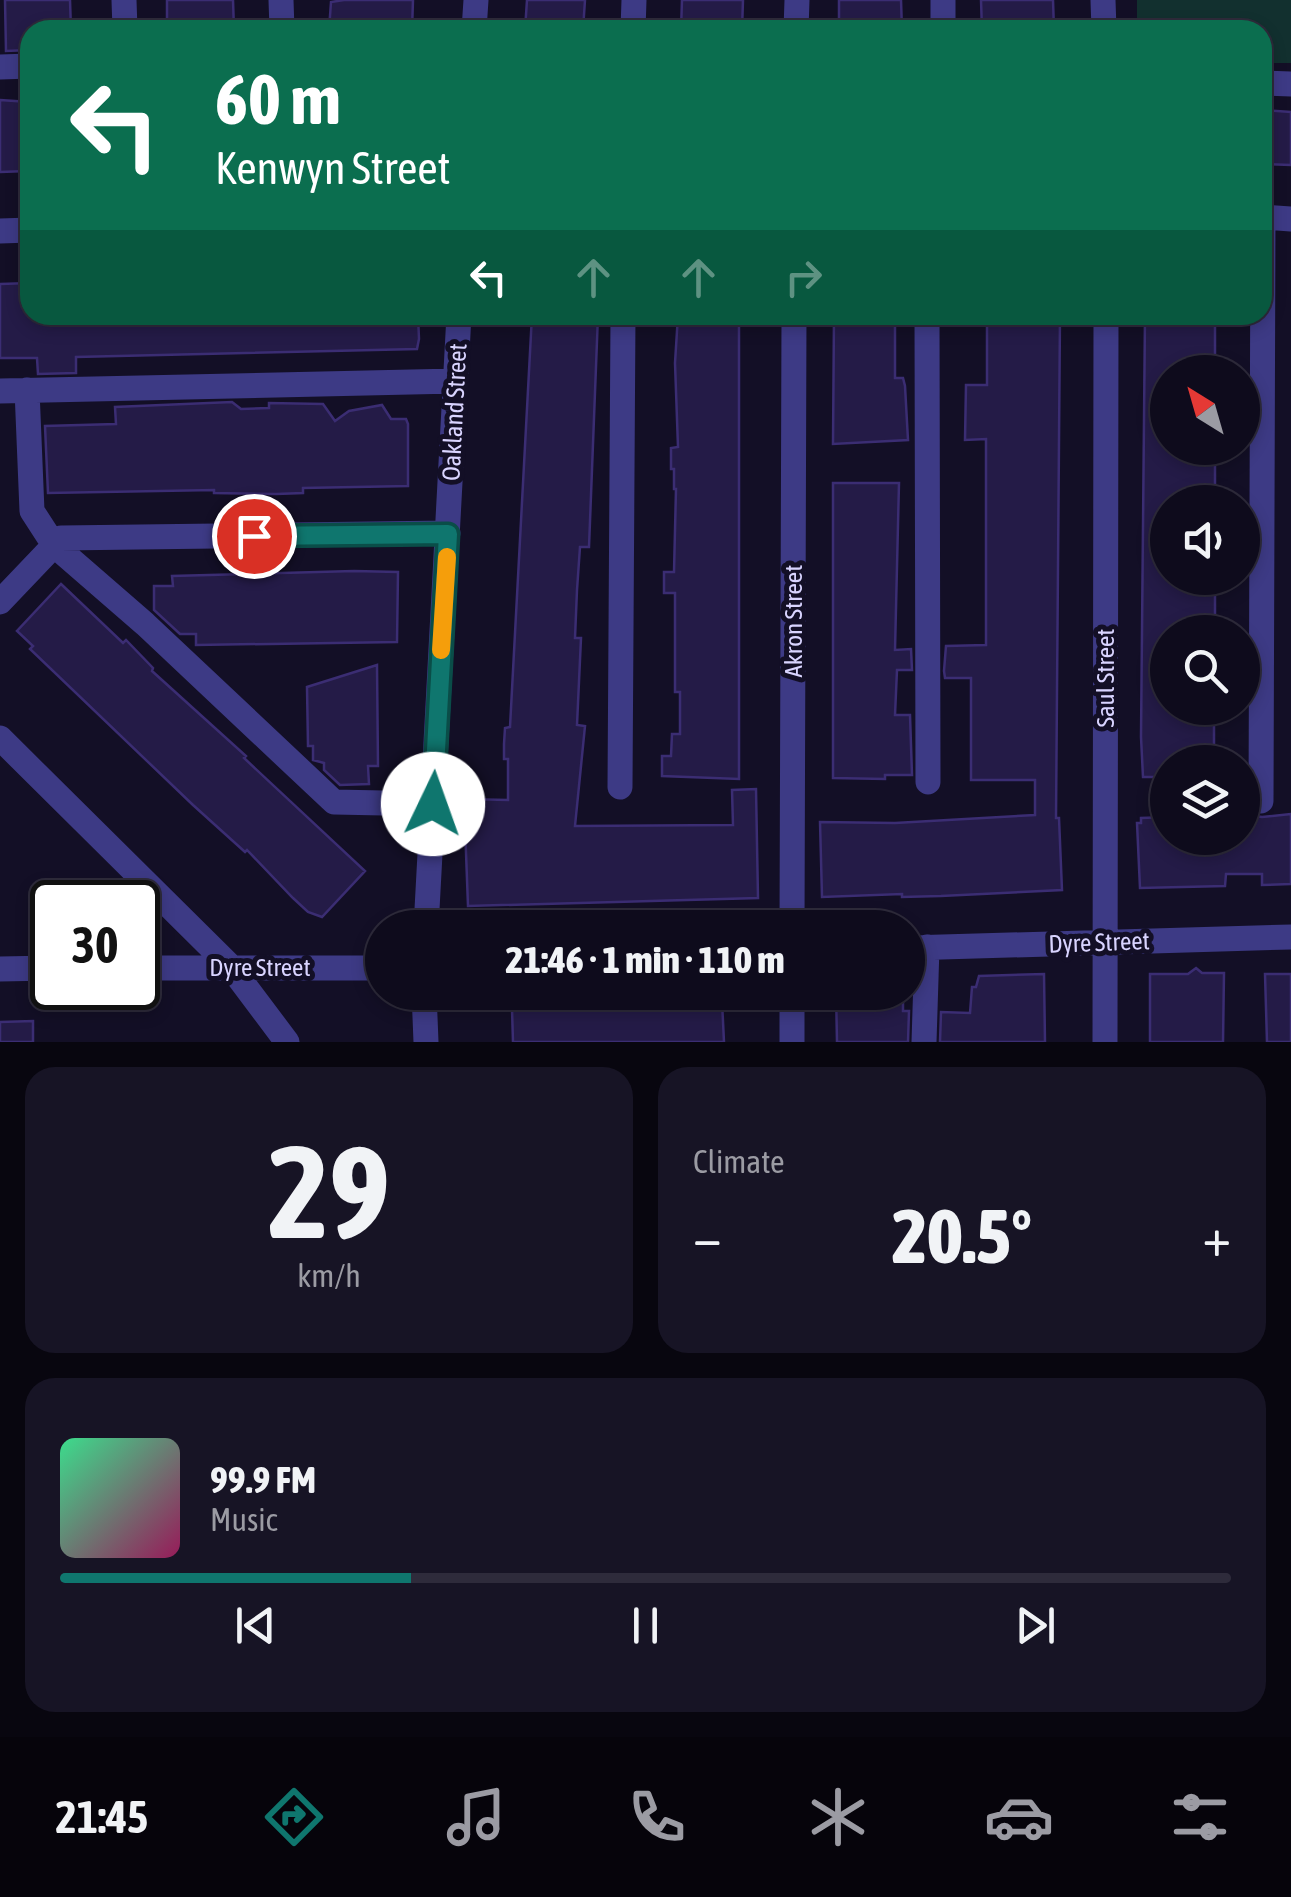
<!DOCTYPE html>
<meta charset="utf-8">
<style>
:root{--surface:#0e0b1c;--page:#171425;--text:#f1f3f6;--muted:#9b9ba3;--line:#2e2b3b;--accent:#0f766e}
body{margin:0;font-family:"Asap Condensed",sans-serif;background:var(--page);color:var(--text);height:100vh;display:flex;flex-direction:column;font-size:38px;white-space:nowrap}
*{box-sizing:border-box;margin:0}
p{font-size:32px;color:var(--muted)}
.icon{flex:none;width:55px;height:55px;fill:none;stroke:currentColor;stroke-width:2;stroke-linecap:round;stroke-linejoin:round}
.map{position:relative;height:1042px;overflow:hidden}
.drawer{display:flex;flex-direction:column;gap:25px;padding:25px;background:#08060f;flex:1}
.drawer>*{flex:none}
.hud{position:absolute;left:20px;top:20px;width:1252px;height:305px;border-radius:30px;box-shadow:0 5px 15px #0003,0 0 0 2px var(--line);background:#0b6e4f;color:#fff;overflow:hidden}
.needle{width:65px;rotate:323deg}
.controls{position:absolute;left:1150px;top:355px;display:grid;gap:20px}
.controls a{display:grid;place-items:center;width:110px;height:110px;border-radius:50%;background:var(--surface);box-shadow:0 5px 15px #0003,0 0 0 2px var(--line);font-size:50px}
.speed{position:absolute;left:30px;top:880px;display:flex;gap:20px;font-size:50px;font-weight:700;text-align:center}
.speed>*{display:grid;place-content:center;width:130px;height:130px;border-radius:50%;background:var(--surface);box-shadow:0 5px 15px #0003,0 0 0 2px var(--line);line-height:1}
.speed .limit{border:5px solid #111;border-radius:15px;background:#fff;color:#111}
.pin{position:absolute;display:grid;place-items:center;width:85px;height:85px;color:#fff;margin:-42px;border:5px solid #fff;border-radius:50%;box-shadow:0 2px 10px #0007}
.me{position:absolute;width:110px;margin:-55px;rotate:3deg;stroke-linejoin:round;filter:drop-shadow(0 0 8px #0008)}
.turn{display:flex;align-items:center;gap:35px;height:210px;padding:0 30px;font-size:45px}
.turn .icon{width:130px;height:130px;stroke-width:2.5}
.turn b{display:block;font-size:70px;line-height:85px}
.lanes{display:flex;align-items:center;height:95px;padding:0 30px;background:#0003;justify-content:center;gap:50px;direction:ltr}
.lanes .off{opacity:.35}
.big{font-size:75px;font-weight:800;line-height:1.1}
.drawer .widget{flex:1;display:flex;flex-direction:column;justify-content:center;gap:15px;min-width:0;padding:0 35px;border-radius:30px;background:var(--page)}
.drawer .dial{align-items:center;gap:0}
.dial b{font-size:130px;line-height:1}
.song{display:flex;align-items:center;gap:30px}
.cover{width:120px;height:120px;border-radius:15px;background:linear-gradient(135deg,hsl(150 70% 55%),hsl(330 70% 35%))}
.played{height:10px;border-radius:5px;background:linear-gradient(90deg,var(--accent) 30%,var(--line) 30%)}
.keys{display:flex;justify-content:space-around;direction:ltr}
.heat{display:flex;justify-content:space-between;align-items:center;font-size:55px;direction:ltr}
.drawer .tiles{flex:1;display:grid;gap:25px;grid-template-columns:1fr 1fr}
.widget:last-child{grid-column:span 2}
.trip{position:absolute;left:365px;top:910px;width:560px;height:100px;border-radius:50px;background:var(--surface);box-shadow:0 5px 15px #0003,0 0 0 2px var(--line);font-weight:800;line-height:100px;text-align:center}
.dock{display:flex;height:160px;justify-content:space-around;align-items:center;background:#06040b;color:var(--muted)}
.dock .icon{width:70px;height:70px}
.dock .current{color:var(--accent)}
.dock b{font-size:45px;color:var(--text)}
.map>svg:first-child{display:block}
.green{fill:#12302f}
.building{fill:#241b47;stroke:#3b2d73;stroke-width:2.5}
.lines{fill:none;stroke-linecap:round;stroke-linejoin:round}
.minor{stroke:#3d3a85;stroke-width:25}
.route-casing{stroke:#0a4d48;stroke-width:25}
.route{stroke:#0f766e;stroke-width:18}
.slow{stroke:#f59e0b;stroke-width:18}
.labels{text-anchor:middle;stroke-width:10;stroke-linejoin:round;paint-order:stroke}
.street-label{font-size:25px;fill:#d9d4ff;stroke:#130f26}
</style>
<div class="map">
<svg width="1291" height="1042" viewBox="0 0 1291 1042">
<rect width="100%" height="100%" fill="#130f26"/>
<path class="green" d="M1137 0H1291V63H1263L1262 30H1137Z"/>
<path class="building" d="M5 0H70L71 30H30V50L6 51Z
M167 0H233L234 30H167Z
M344 0H413L412 30H329L331 2Z
M527 0H585L583 30H525Z
M682 0H743L742 30H681Z
M839 0H901L902 30H839Z
M981 0H1053L1054 30H982Z
M0 100 29 102 27 171 0 172Z
M1262 110 1291 112V165L1262 164Z
M30 283V315H418L419 339 417 349 76 357V373L38 374 37 358H0V284Z
M532 315H598L589 547H580L577 590 575 638H581L577 725 585 726 575 826 733 825 732 790 756 789 758 898 468 906 464 799 508 800V759H504V744L505 728 510 727Z
M678 315H739V779L662 776V756H671L672 734H680V692H675V593H664V572H674L676 489H674V469H671V448L678 447 675 363Z
M834 315H895V378H903L905 386 908 440 833 444Z
M987 315H1060L1056 818H1059L1062 890 941 896 902 897V894L822 897 820 822 895 823 1035 815V780H971V678H945L944 671 946 646 986 645V439L965 440 966 385H987Z
M1145 315H1215V372H1168V448H1215V502H1168V578H1215V632H1168V708H1214V762H1168V777H1143L1141 737Z
M232 402 241 409 269 408V403L323 404 335 421 349 411 382 405 391 419H406L408 424V486L303 488V493L276 494 214 493V490L48 493 45 426 116 424 115 407Z
M833 483H899L895 650 911 649 912 670H897L895 715H910L912 775H885V779L833 778Z
M354 571 398 572 397 642 196 645V634H180L154 610V586H173L172 576Z
M61 584 123 643 126 640 153 668 152 671 246 756 244 758 365 871 322 917 308 912 293 898 247 850 245 852 193 805 30 649 33 646 17 631Z
M377 665 378 766H368L369 784 340 785 324 770V763L313 760V746H308L307 687Z
M1242 814 1262 817 1291 814V884L1262 885V874H1226L1225 886 1140 888 1137 823H1141V818L1168 817V838H1242Z
M1196 968 1202 973H1224L1223 1042H1150V974H1188Z
M1044 974 1045 1042H940L941 1012 970 1013 972 987H976L979 976Z
M1265 974H1291V1042H1267Z
M836 992H903V1011H909L908 1042H837Z
M645 1000V1004L722 1001 724 1042H513L512 1009 622 1005V1001Z
M33 1021V1042H0V1022Z"/>
<g class="lines">
<path class="minor" d="M124 0 125 30
M281 0 282 30
M943 0V30
M1103 0 1104 30
M474 30 476 0
M633 30 634 0
M796 30 797 0
M0 67 30 66
M1262 83 1291 84
M1262 217 1291 219
M0 231 30 230
M927 315 928 782
M27 390 32 511 54 545 145 624 334 802 433 804
M0 391 456 381
M0 602 61 538 448 533
M0 738 230 966 287 1042
M620 787 623 315
M1261 801 1263 217
M426 928 459 315
M792 928 794 315
M908 948 1291 937
M138 968H382
M0 969 52 968
M424 992 426 1042
M792 1042V992
M924 1042 927 947
M1105 1042 1106 315"/>
</g>
<g class="lines">
<defs>
<path id="route" d="M254 536 448 534 433 804"/>
</defs>
<use href="#route" class="route-casing"/>
<use href="#route" class="route"/>
<path class="slow" d="M441 650 447 557"/>
</g>
<g class="labels">
<g class="street-label">
<text transform="translate(454 412) rotate(-87)" y="9">Oakland Street</text>
<text transform="translate(793 621) rotate(-90)" y="9">Akron Street</text>
<text transform="translate(1105 678) rotate(-90)" y="9">Saul Street</text>
<text transform="translate(1099 942) rotate(-2)" y="9">Dyre Street</text>
<text x="260" y="976">Dyre Street</text>
</g>
</g>
</svg>
<div class="controls">
<a><svg class="needle" viewBox="-14 -14 28 28"><path d="M0-13l5 13h-10z" fill="#e53935"/><path d="M0 13l5-13h-10z" fill="#9b9ba3"/></svg></a>
<a><svg class="icon" aria-label="sound" viewBox="0 0 24 24"><path d="M4 9h4l5-4v14l-5-4H4zM17 9q2 3 0 6"/></svg></a>
<a><svg class="icon" aria-label="search" viewBox="0 0 24 24"><circle cx="10" cy="10" r="6"/><path d="M15 15l6 6"/></svg></a>
<a><svg class="icon" aria-label="layers" viewBox="0 0 24 24"><path d="M12 4l9 5-9 5-9-5zM3 14l9 5 9-5"/></svg></a>
</div>
<div class="speed"><div class="limit">30</div></div>
<div class="pin" style="left:254px;top:536px;background:#d93025"><svg class="icon" aria-label="arrive" viewBox="0 0 24 24"><path d="M6 21V4h12l-3 4 3 4H6"/></svg></div>
<svg class="me" style="left:433px;top:804px" viewBox="-20 -20 40 40"><circle r="19" fill="#fff"/><path d="M0-13L10 11 0 6-10 11z" fill="#0f766e"/></svg>
<div class="trip">21:46 · 1 min · 110 m</div>
<div class="hud">
<div class="turn"><svg class="icon" aria-label="left" viewBox="0 0 24 24"><path d="M17 20v-9H6M10 6l-5 5 5 5"/></svg><div><b>60 m</b>Kenwyn Street</div></div>
<div class="lanes"><svg class="icon" aria-label="left" viewBox="0 0 24 24"><path d="M17 20v-9H6M10 6l-5 5 5 5"/></svg><svg class="icon off" aria-label="ahead" viewBox="0 0 24 24"><path d="M12 20V5M6 11l6-6 6 6"/></svg><svg class="icon off" aria-label="ahead" viewBox="0 0 24 24"><path d="M12 20V5M6 11l6-6 6 6"/></svg><svg class="icon off" aria-label="right" viewBox="0 0 24 24"><path d="M7 20v-9h11M14 6l5 5-5 5"/></svg></div>
</div>
</div>
<section class="drawer">
<div class="tiles">
<div class="widget dial"><b>29</b><p>km/h</p></div>
<div class="widget"><p>Climate</p>
<div class="heat"><a>−</a><b class="big">20.5°</b><a>+</a></div>
</div>
<div class="widget">
<div class="song"><i class="cover"></i><div><b>99.9 FM</b><p>Music</p></div></div>
<div class="played"></div>
<div class="keys"><svg class="icon" aria-label="previous" viewBox="0 0 24 24"><path d="M18 5L8 12l10 7zM5 5v14"/></svg><svg class="icon" aria-label="pause" viewBox="0 0 24 24"><path d="M8 5v14M16 5v14"/></svg><svg class="icon" aria-label="next" viewBox="0 0 24 24"><path d="M6 5l10 7-10 7zM19 5v14"/></svg></div>
</div>
</div>
</section>
<nav class="dock">
<b>21:45</b>
<svg class="icon current" aria-label="directions" viewBox="0 0 24 24"><path d="M12 3l9 9-9 9-9-9zM9 14v-3h6M13 9l2 2-2 2"/></svg>
<svg class="icon" aria-label="music" viewBox="0 0 24 24"><path d="M9 18V5l10-2v13"/><circle cx="6" cy="18" r="3"/><circle cx="16" cy="16" r="3"/></svg>
<svg class="icon" aria-label="phone" viewBox="0 0 24 24"><path d="M5 4h4l2 5-3 2q2 4 5 5l2-3 5 2v4C11 20 4 13 5 4z"/></svg>
<svg class="icon" aria-label="climate" viewBox="0 0 24 24"><path d="M12 3v18M4 7l16 10M4 17L20 7"/></svg>
<svg class="icon" aria-label="car" viewBox="0 0 24 24"><path d="M5 17H2v-5l4-1 3-4h7l3 4 3 1v5h-3M9 17h6M6 11h13"/><circle cx="7" cy="17" r="2"/><circle cx="17" cy="17" r="2"/></svg>
<svg class="icon" aria-label="filters" viewBox="0 0 24 24"><path d="M4 7h16M4 17h16"/><circle cx="9" cy="7" r="2"/><circle cx="15" cy="17" r="2"/></svg>
</nav>
